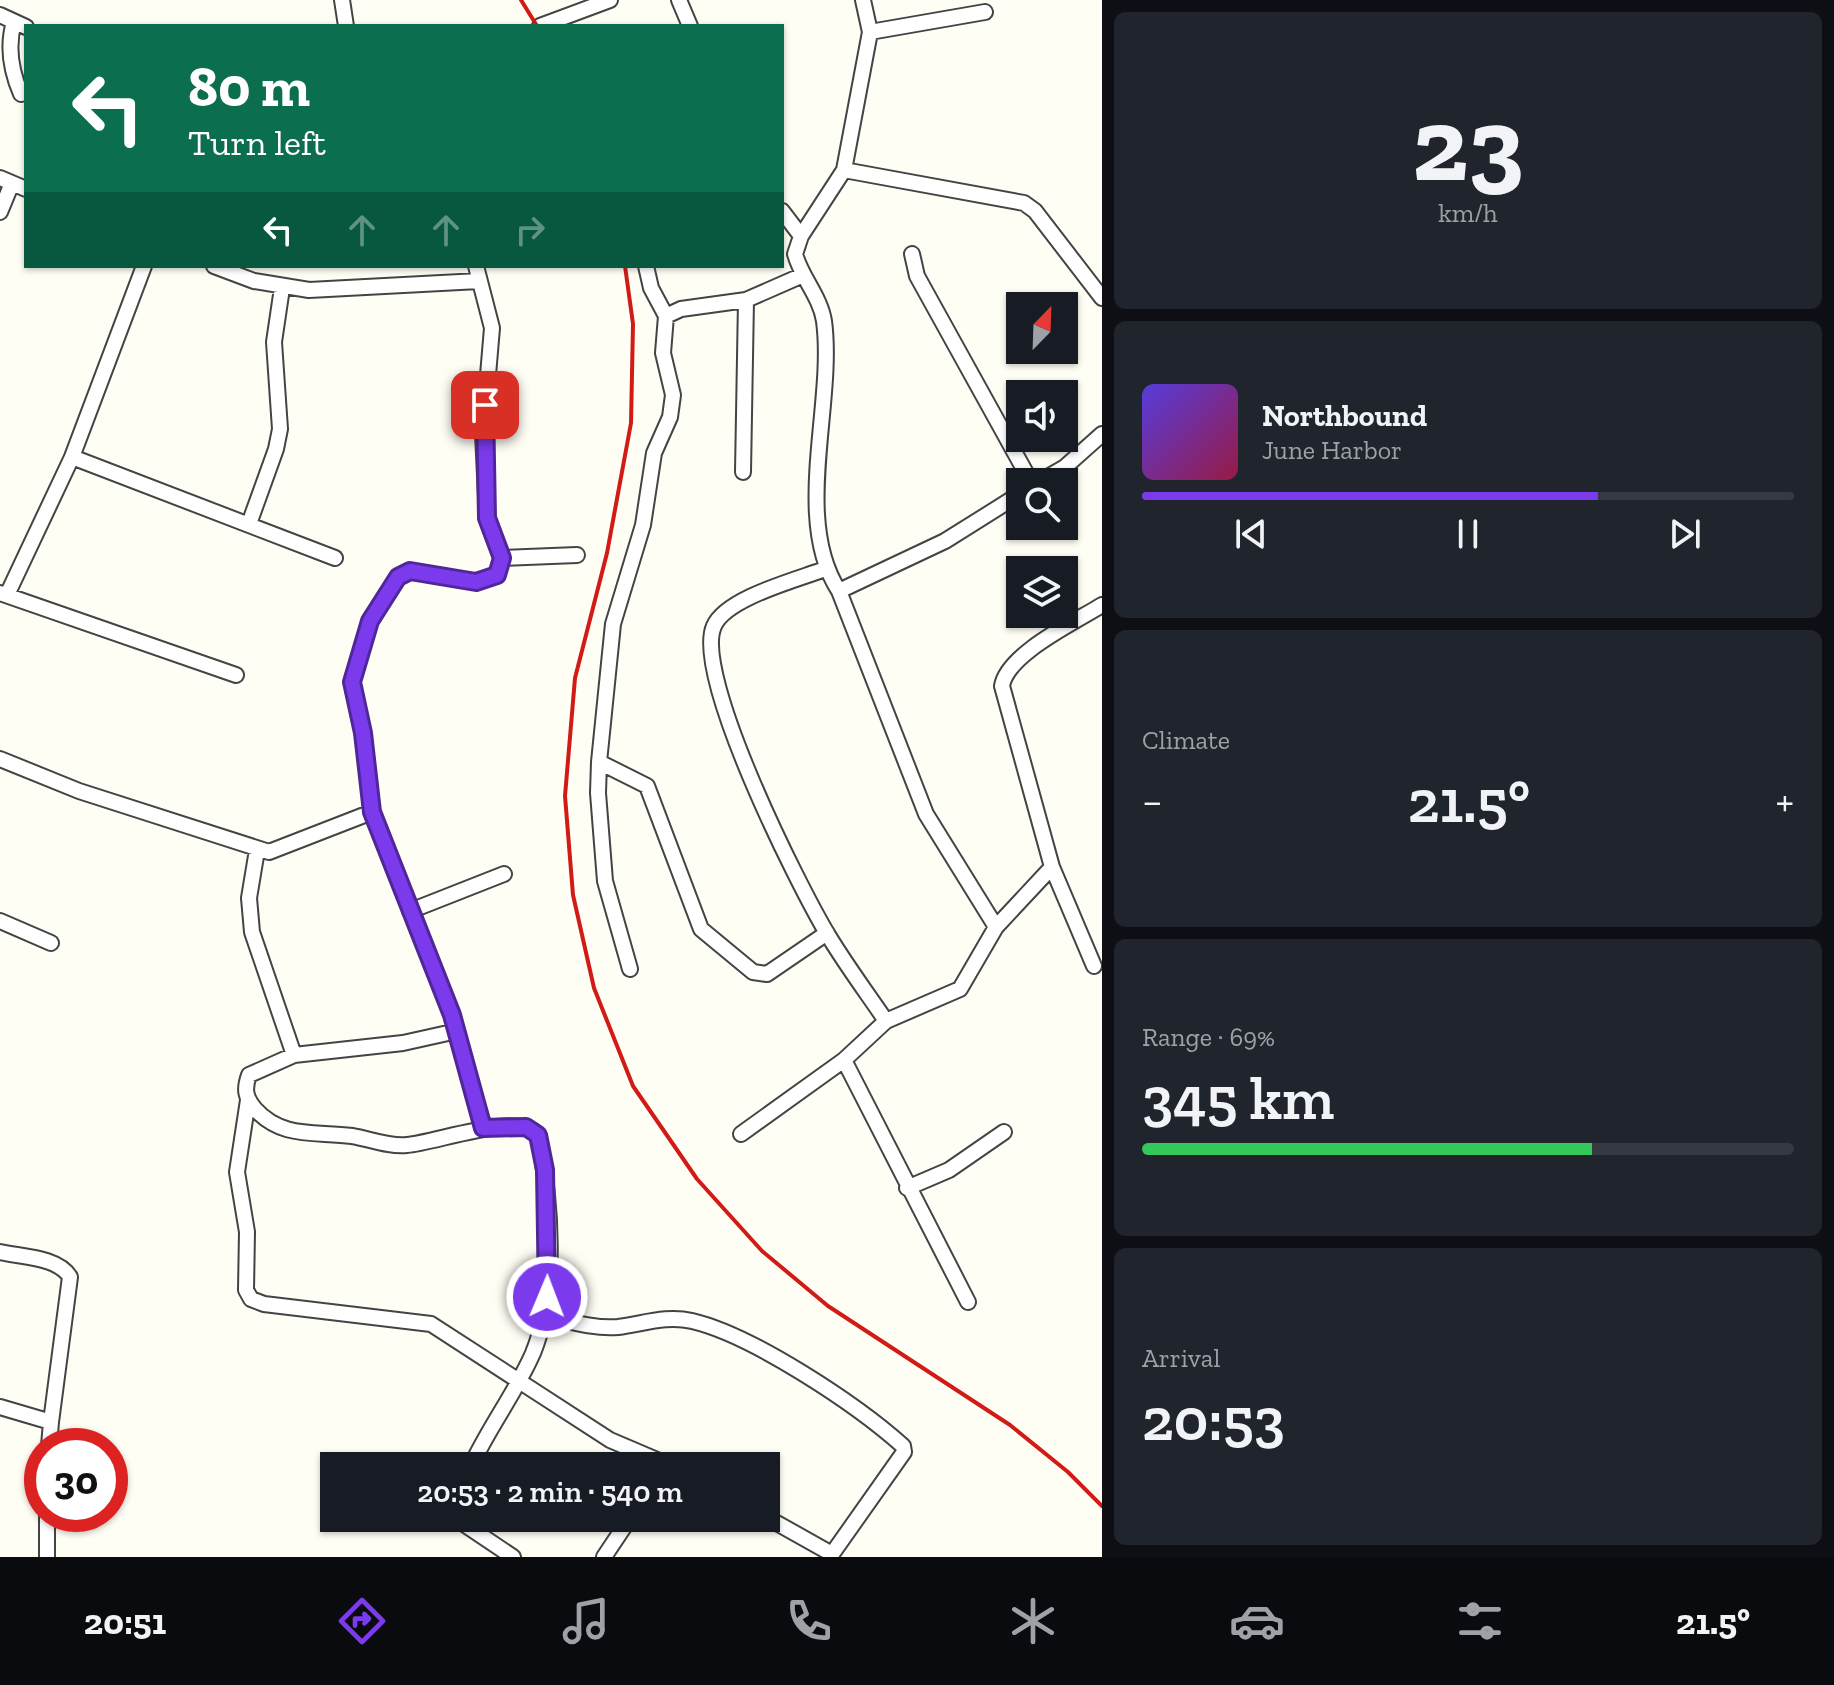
<!DOCTYPE html>
<meta charset="utf-8">
<style>
:root{--surface:#171b24;--page:#20242c;--text:#f1f3f6;--muted:#9ea1a6;--line:#363941;--accent:#7c3aed}
body{margin:0;font-family:"Zilla Slab",serif;background:var(--page);color:var(--text);height:100vh;display:flex;flex-direction:column;font-size:30px;white-space:nowrap}
*{box-sizing:border-box;margin:0}
p{font-size:26px;color:var(--muted)}
.icon{flex:none;width:44px;height:44px;fill:none;stroke:currentColor;stroke-width:2;stroke-linecap:round;stroke-linejoin:round}
.map{position:relative;flex:1;overflow:hidden}
.panel{display:flex;flex-direction:column;gap:12px;padding:12px;background:#0d0f14;width:732px}
.panel>*{flex:none}
.hud{position:absolute;left:24px;top:24px;width:760px;height:244px;border-radius:0px;box-shadow:0 2px 6px #0004;background:#0b6e4f;color:#fff;overflow:hidden}
.needle{width:52px;rotate:23deg}
.tools{position:absolute;left:1006px;top:292px;display:grid;gap:16px}
.tools a{display:grid;place-items:center;width:72px;height:72px;border-radius:0px;background:var(--surface);box-shadow:0 2px 6px #0004;font-size:40px}
.speed{position:absolute;left:24px;top:1428px;display:flex;gap:16px;font-size:40px;font-weight:700;text-align:center}
.speed>*{display:grid;place-content:center;width:104px;height:104px;border-radius:50%;background:var(--surface);box-shadow:0 2px 6px #0004;line-height:1}
.speed .limit{border:12px solid #d22;background:#fff;color:#111}
.pin{position:absolute;display:grid;place-items:center;width:68px;height:68px;color:#fff;margin:-34px;border-radius:16px;box-shadow:0 4px 12px #0006}
.me{position:absolute;width:88px;margin:-44px;rotate:1deg;stroke-linejoin:round;filter:drop-shadow(0 0 6px #0008)}
.turn{display:flex;align-items:center;gap:28px;height:168px;padding:0 32px;font-size:36px}
.turn .icon{width:104px;height:104px;stroke-width:2.5}
.turn b{display:block;font-size:56px;line-height:68px}
.lanes{display:flex;align-items:center;height:76px;padding:0 32px;background:#0003;justify-content:center;gap:40px;direction:ltr}
.lanes .off{opacity:.35}
.big{font-size:60px;font-weight:600;line-height:1.1}
.panel .card{flex:1;display:flex;flex-direction:column;justify-content:center;gap:12px;min-width:0;padding:0 28px;border-radius:12px;background:var(--page)}
.panel .dial{align-items:center;gap:0}
.dial b{font-size:104px;line-height:1}
.song{display:flex;align-items:center;gap:24px}
.cover{width:96px;height:96px;border-radius:12px;background:linear-gradient(135deg,hsl(250 70% 55%),hsl(340 70% 35%))}
.played{height:8px;border-radius:4px;background:linear-gradient(90deg,var(--accent) 70%,var(--line) 70%)}
.keys{display:flex;justify-content:space-around;direction:ltr}
.heat{display:flex;justify-content:space-between;align-items:center;font-size:44px;direction:ltr}
.charge{height:12px;border-radius:6px;background:linear-gradient(90deg,#34c759 69%,var(--line) 0)}
.trip{position:absolute;left:320px;top:1452px;width:460px;height:80px;border-radius:0px;background:var(--surface);box-shadow:0 2px 6px #0004;font-weight:600;line-height:80px;text-align:center}
.menu{display:flex;height:128px;justify-content:space-around;align-items:center;background:#090b0e;color:var(--muted)}
.menu .icon{width:56px;height:56px}
.menu .current{color:var(--accent)}
.menu b{font-size:36px;color:var(--text)}
main{display:flex;flex:1;min-height:0}
.map>svg:first-child{display:block}
.lines{fill:none;stroke-linecap:round;stroke-linejoin:round}
.minor-casing{stroke:#444;stroke-width:18}
.minor{stroke:#fff;stroke-width:14}
.rail{stroke:#d21b17;stroke-width:4}
.route-casing{stroke:#51269a;stroke-width:20}
.route{stroke:#7c3aed;stroke-width:14}
</style>
<main>
<div class="map">
<svg width="1102" height="1557" viewBox="0 0 1102 1557">
<rect width="100%" height="100%" fill="#fffef4"/>
<g class="lines">
<defs>
<path id="minor" d="M342 0 346 26
M679 0 690 26
M863 0 870 32 844 170 1024 203 1035 211 1102 298
M0 15 26 27
M14 22C7 46 11 71 21 94
M540 26 610 0
M870 32 985 12
M844 170 801 236 795 254C801 277 820 296 824 321 835 404 792 519 839 591L926 814 996 927
M0 178 26 189
M782 211 801 236
M0 212 12 183
M912 254 917 276 1031 482
M214 266 254 281 309 290 479 281
M476 266 492 328 483 434 487 518 502 558 497 575 476 582 410 571 398 577 370 621 352 682 363 733 372 812 452 1015 483 1128
M646 266 651 288 666 316
M72 457 335 558
M743 472 746 300
M1039 482 1065 467 1102 434
M249 524 276 449 280 429 274 342 282 288
M502 558 577 555
M825 569C796 580 726 598 714 626 692 674 799 887 828 935 846 965 867 993 886 1021
M839 591 945 541 1020 494
M0 593 236 675
M7 595 72 457 144 266
M0 759 79 791 269 852 372 812
M599 762 647 786 701 929 753 972 767 974 827 933
M257 850 249 898 252 932 294 1055
M410 911 504 874
M0 921 51 943
M1094 966 1052 867 1002 686C1007 654 1075 622 1102 605
M630 969 605 881 598 793 599 762 613 624 643 525 654 453 670 417 673 395 663 353 666 316 681 309 746 300 803 275
M457 1031 403 1043 294 1055 249 1075C244 1089 245 1097 255 1109 282 1139 315 1131 352 1136 370 1139 389 1147 407 1145 436 1143 519 1111 538 1135 551 1199 558 1292 533 1353 516 1392 489 1427 471 1466
M248 1100 237 1172 247 1232 246 1290 251 1299 264 1304 431 1324 610 1440 671 1466
M741 1134 844 1060
M907 1188 949 1170 1004 1132
M0 1252C22 1257 58 1257 70 1277L51 1422
M968 1302 844 1060 886 1021 960 989 996 927 1052 867
M545 1316C568 1321 595 1329 618 1327 643 1324 666 1315 692 1321 752 1335 856 1404 903 1446L904 1452 832 1554 766 1517
M0 1407 51 1422 49 1446
M455 1518 513 1557
M47 1557V1514
M604 1557 630 1518"/>
</defs>
<use href="#minor" class="minor-casing"/>
<use href="#minor" class="minor"/>
<path class="rail" d="M521 0 537 26
M625 266 633 324 631 423 607 553 575 678 565 796 573 895 594 988 633 1086 697 1179 762 1251 828 1306 1010 1425 1068 1472 1102 1506"/>
</g>
<g class="lines">
<defs>
<path id="route" d="M485 405 487 518 502 558 497 575 476 582 410 571 398 577 370 621 352 682 363 733 372 812 452 1015 483 1128 526 1127 538 1135 545 1170 547 1297"/>
</defs>
<use href="#route" class="route-casing"/>
<use href="#route" class="route"/>
</g>
</svg>
<div class="tools">
<a><svg class="needle" viewBox="-14 -14 28 28"><path d="M0-13l5 13h-10z" fill="#e53935"/><path d="M0 13l5-13h-10z" fill="#9ea1a6"/></svg></a>
<a><svg class="icon" aria-label="sound" viewBox="0 0 24 24"><path d="M4 9h4l5-4v14l-5-4H4zM17 9q2 3 0 6"/></svg></a>
<a><svg class="icon" aria-label="search" viewBox="0 0 24 24"><circle cx="10" cy="10" r="6"/><path d="M15 15l6 6"/></svg></a>
<a><svg class="icon" aria-label="layers" viewBox="0 0 24 24"><path d="M12 4l9 5-9 5-9-5zM3 14l9 5 9-5"/></svg></a>
</div>
<div class="speed"><div class="limit">30</div></div>
<div class="pin" style="left:485px;top:405px;background:#d93025"><svg class="icon" aria-label="arrive" viewBox="0 0 24 24"><path d="M6 21V4h12l-3 4 3 4H6"/></svg></div>
<svg class="me" style="left:547px;top:1297px" viewBox="-20 -20 40 40"><circle r="17" fill="#7c3aed" stroke="#fff" stroke-width="3"/><path d="M0-11L8 9 0 5-8 9z" fill="#fff"/></svg>
<div class="trip">20:53 · 2 min · 540 m</div>
<div class="hud">
<div class="turn"><svg class="icon" aria-label="left" viewBox="0 0 24 24"><path d="M17 20v-9H6M10 6l-5 5 5 5"/></svg><div><b>80 m</b>Turn left</div></div>
<div class="lanes"><svg class="icon" aria-label="left" viewBox="0 0 24 24"><path d="M17 20v-9H6M10 6l-5 5 5 5"/></svg><svg class="icon off" aria-label="ahead" viewBox="0 0 24 24"><path d="M12 20V5M6 11l6-6 6 6"/></svg><svg class="icon off" aria-label="ahead" viewBox="0 0 24 24"><path d="M12 20V5M6 11l6-6 6 6"/></svg><svg class="icon off" aria-label="right" viewBox="0 0 24 24"><path d="M7 20v-9h11M14 6l5 5-5 5"/></svg></div>
</div>
</div>
<section class="panel">
<div class="card dial"><b>23</b><p>km/h</p></div>
<div class="card">
<div class="song"><i class="cover"></i><div><b>Northbound</b><p>June Harbor</p></div></div>
<div class="played"></div>
<div class="keys"><svg class="icon" aria-label="previous" viewBox="0 0 24 24"><path d="M18 5L8 12l10 7zM5 5v14"/></svg><svg class="icon" aria-label="pause" viewBox="0 0 24 24"><path d="M8 5v14M16 5v14"/></svg><svg class="icon" aria-label="next" viewBox="0 0 24 24"><path d="M6 5l10 7-10 7zM19 5v14"/></svg></div>
</div>
<div class="card"><p>Climate</p>
<div class="heat"><a>−</a><b class="big">21.5°</b><a>+</a></div>
</div>
<div class="card"><p>Range · 69%</p><b class="big">345 km</b><div class="charge"></div></div>
<div class="card"><p>Arrival</p><b class="big">20:53</b></div>
</section>
</main>
<nav class="menu">
<b>20:51</b>
<svg class="icon current" aria-label="directions" viewBox="0 0 24 24"><path d="M12 3l9 9-9 9-9-9zM9 14v-3h6M13 9l2 2-2 2"/></svg>
<svg class="icon" aria-label="music" viewBox="0 0 24 24"><path d="M9 18V5l10-2v13"/><circle cx="6" cy="18" r="3"/><circle cx="16" cy="16" r="3"/></svg>
<svg class="icon" aria-label="phone" viewBox="0 0 24 24"><path d="M5 4h4l2 5-3 2q2 4 5 5l2-3 5 2v4C11 20 4 13 5 4z"/></svg>
<svg class="icon" aria-label="climate" viewBox="0 0 24 24"><path d="M12 3v18M4 7l16 10M4 17L20 7"/></svg>
<svg class="icon" aria-label="car" viewBox="0 0 24 24"><path d="M5 17H2v-5l4-1 3-4h7l3 4 3 1v5h-3M9 17h6M6 11h13"/><circle cx="7" cy="17" r="2"/><circle cx="17" cy="17" r="2"/></svg>
<svg class="icon" aria-label="filters" viewBox="0 0 24 24"><path d="M4 7h16M4 17h16"/><circle cx="9" cy="7" r="2"/><circle cx="15" cy="17" r="2"/></svg>
<b>21.5°</b>
</nav>
